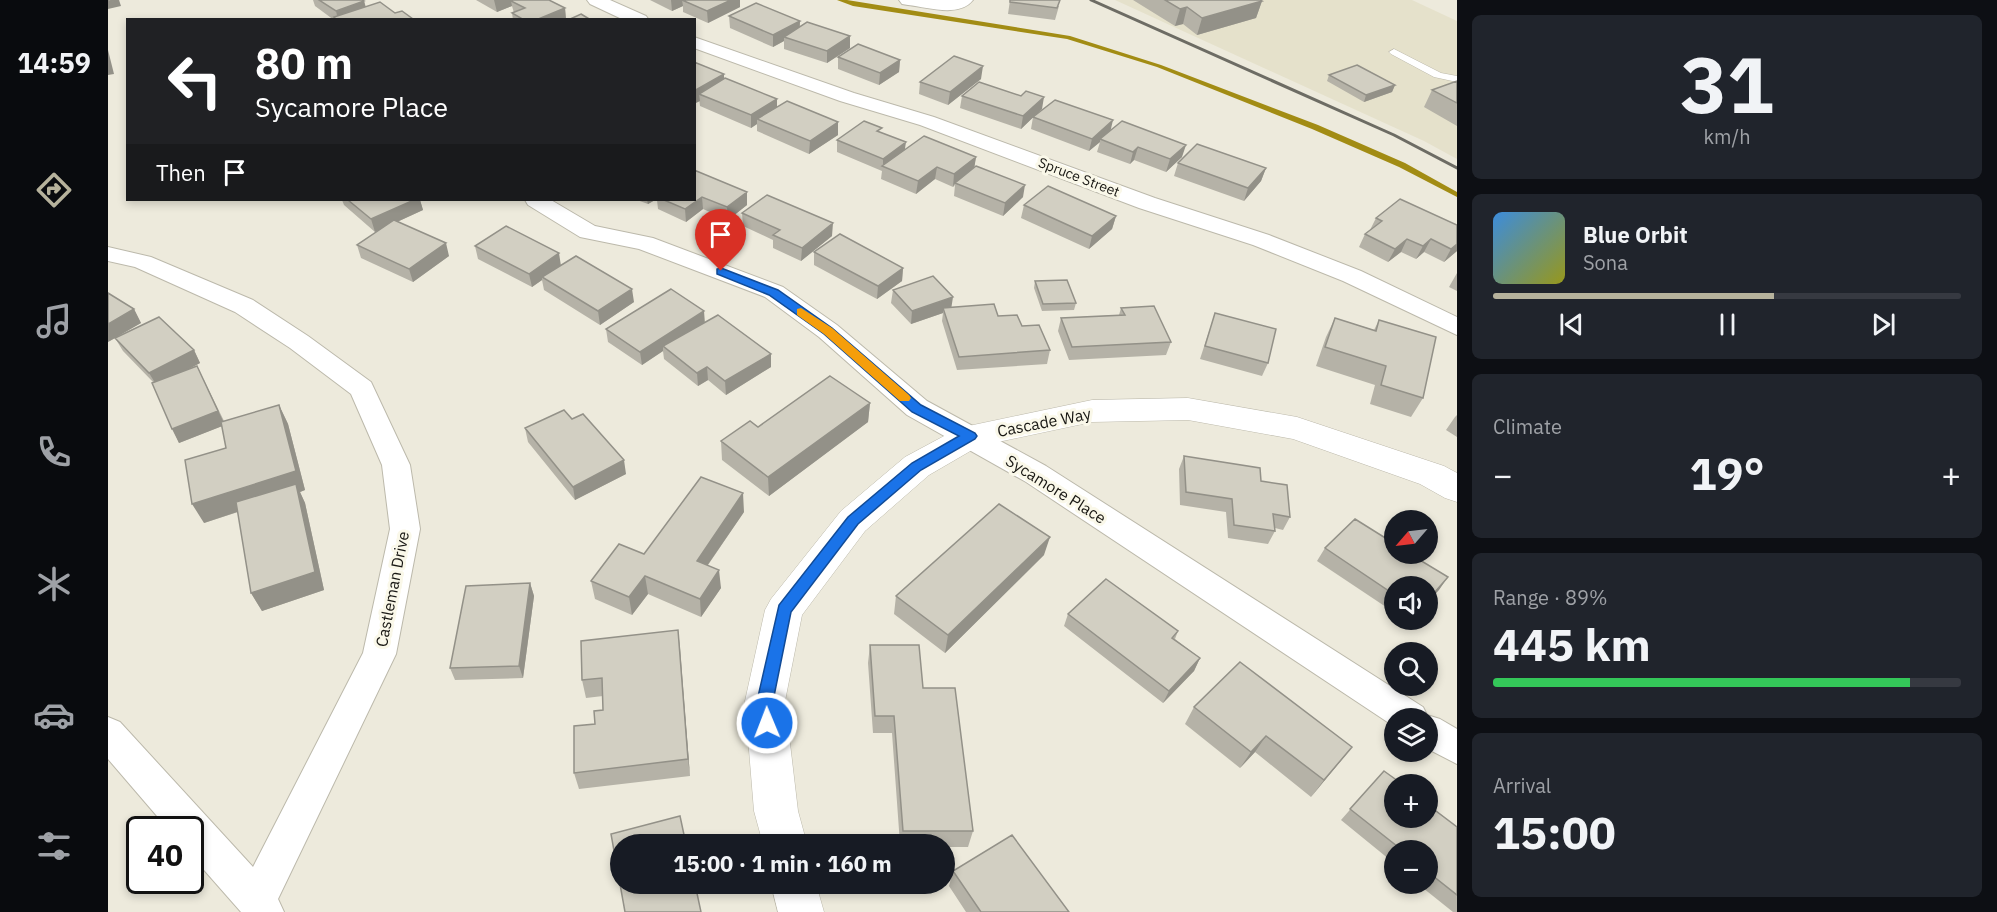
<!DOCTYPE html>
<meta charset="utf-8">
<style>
:root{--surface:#171b24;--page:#20242c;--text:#f1f3f6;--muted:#9ea1a6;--line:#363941;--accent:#b6b29c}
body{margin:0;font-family:"IBM Plex Sans",sans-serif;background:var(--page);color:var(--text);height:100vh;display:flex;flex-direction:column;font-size:22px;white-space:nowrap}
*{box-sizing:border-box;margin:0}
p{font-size:20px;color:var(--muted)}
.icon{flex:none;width:33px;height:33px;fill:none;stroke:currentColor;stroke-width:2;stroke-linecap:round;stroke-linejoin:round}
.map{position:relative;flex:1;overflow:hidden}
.panel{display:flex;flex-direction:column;gap:15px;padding:15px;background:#0d0f14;width:540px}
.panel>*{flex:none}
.banner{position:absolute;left:18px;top:18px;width:570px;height:183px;border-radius:0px;box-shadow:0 3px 9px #0003;background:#202124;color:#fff;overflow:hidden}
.needle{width:39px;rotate:242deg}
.controls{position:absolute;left:1276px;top:510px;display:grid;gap:12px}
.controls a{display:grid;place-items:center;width:54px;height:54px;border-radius:50%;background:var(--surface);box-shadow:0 3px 9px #0003;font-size:30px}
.speed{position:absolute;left:18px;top:816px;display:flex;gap:12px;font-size:30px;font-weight:700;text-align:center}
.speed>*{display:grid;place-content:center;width:78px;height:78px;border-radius:50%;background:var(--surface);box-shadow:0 3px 9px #0003;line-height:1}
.speed .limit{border:3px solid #111;border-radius:9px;background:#fff;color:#111}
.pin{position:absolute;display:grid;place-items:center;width:51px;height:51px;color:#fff;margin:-62px -26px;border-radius:50% 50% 50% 0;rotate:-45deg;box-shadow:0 0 6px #0007}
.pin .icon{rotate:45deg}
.me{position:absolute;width:66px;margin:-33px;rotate:359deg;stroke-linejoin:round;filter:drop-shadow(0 0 4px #0008)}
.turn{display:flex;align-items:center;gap:21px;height:126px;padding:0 30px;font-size:27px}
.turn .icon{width:78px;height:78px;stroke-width:2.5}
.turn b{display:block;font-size:42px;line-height:51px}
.then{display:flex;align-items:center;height:57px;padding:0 30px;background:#0003;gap:12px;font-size:22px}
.big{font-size:45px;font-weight:700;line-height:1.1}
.panel .widget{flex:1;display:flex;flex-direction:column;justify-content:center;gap:9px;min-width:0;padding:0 21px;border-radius:9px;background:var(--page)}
.panel .dial{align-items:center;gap:0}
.dial b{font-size:78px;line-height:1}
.song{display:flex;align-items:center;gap:18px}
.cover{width:72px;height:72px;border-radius:9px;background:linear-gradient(135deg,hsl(210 70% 55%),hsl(60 70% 35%))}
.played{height:6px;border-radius:3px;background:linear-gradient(90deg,var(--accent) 60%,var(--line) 60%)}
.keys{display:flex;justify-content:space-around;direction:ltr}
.heat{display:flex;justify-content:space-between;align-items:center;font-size:33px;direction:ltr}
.charge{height:9px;border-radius:4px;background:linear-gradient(90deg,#34c759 89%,var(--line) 0)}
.trip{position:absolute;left:502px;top:834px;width:345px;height:60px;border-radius:30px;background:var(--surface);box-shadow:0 3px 9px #0003;font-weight:700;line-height:60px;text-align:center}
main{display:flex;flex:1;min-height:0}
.dock{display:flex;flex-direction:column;width:108px;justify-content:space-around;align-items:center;background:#090b0e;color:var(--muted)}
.dock .icon{width:42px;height:42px}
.dock .current{color:var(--accent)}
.dock b{font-size:27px;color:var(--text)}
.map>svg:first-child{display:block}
.built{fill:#e5e1cb}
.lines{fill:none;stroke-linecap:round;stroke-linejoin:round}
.stream{fill:#a28c14;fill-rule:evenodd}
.service-casing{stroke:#bcb9ab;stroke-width:1}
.minor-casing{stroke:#bcb9ab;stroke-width:2}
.tertiary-casing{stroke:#bcb9ab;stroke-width:1}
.service{fill:#fff;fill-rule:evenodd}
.minor{fill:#fff;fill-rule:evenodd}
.tertiary{fill:#fff;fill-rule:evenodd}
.rail{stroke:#6d6c64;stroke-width:3}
.wall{fill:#b5b2a7}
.shaded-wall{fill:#939188}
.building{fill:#d2cfc2;stroke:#939188;stroke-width:1.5}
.route{fill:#1a73e8;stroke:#114b97;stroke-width:1.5}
.slow{fill:#f59e0b}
.labels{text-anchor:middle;stroke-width:6;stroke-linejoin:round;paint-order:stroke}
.far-street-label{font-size:14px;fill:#181713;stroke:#faf8e9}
.street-label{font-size:16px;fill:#181713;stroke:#faf8e9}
</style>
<main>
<nav class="dock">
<b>14:59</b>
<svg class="icon current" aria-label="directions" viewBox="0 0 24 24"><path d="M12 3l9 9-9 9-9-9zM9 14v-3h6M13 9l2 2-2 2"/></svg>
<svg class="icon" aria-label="music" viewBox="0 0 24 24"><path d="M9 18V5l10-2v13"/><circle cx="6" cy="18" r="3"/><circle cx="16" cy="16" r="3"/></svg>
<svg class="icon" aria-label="phone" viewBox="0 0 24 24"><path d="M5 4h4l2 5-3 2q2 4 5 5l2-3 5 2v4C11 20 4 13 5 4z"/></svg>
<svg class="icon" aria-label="climate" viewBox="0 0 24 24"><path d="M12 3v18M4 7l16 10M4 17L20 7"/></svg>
<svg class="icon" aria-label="car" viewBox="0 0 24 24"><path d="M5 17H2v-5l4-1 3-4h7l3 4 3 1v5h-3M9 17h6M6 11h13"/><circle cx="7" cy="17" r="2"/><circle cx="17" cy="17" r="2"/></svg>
<svg class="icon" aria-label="filters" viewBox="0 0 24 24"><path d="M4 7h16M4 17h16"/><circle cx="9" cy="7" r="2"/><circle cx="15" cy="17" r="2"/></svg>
</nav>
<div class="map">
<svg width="1349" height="912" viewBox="0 0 1349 912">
<rect width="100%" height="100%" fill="#edeadc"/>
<path class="built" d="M1007 0H1304L1349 21V159L1316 141Z"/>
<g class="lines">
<path class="stream" d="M729 0H739L962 36 1053 65 1210 125 1297 163 1349 192V197L1291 167 1204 129 1049 67 959 39 745 6Z"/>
<defs>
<path id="service" d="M1286 49 1333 73 1349 76V82L1326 77 1283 54 1281 52Z"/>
<path id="minor" d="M479 0H502L538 16 541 20H516L482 4Z
M791 0H865C851 18 819 7 800 5L794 4Z
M586 37 746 93 826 117 1047 198 1161 235 1253 271 1349 317V335L1235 281 1145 245 1031 208 812 125 732 101 586 48Z
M417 200H443L487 226 545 238 675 287 729 325 819 401 938 466 1315 707 1319 715 1332 719 1349 729V764L1320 749V718H1287V727L918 482 799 415 711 337 657 297 531 249 472 237 420 205Z
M0 247 43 257 145 300 200 336 263 382 302 465 312 529 288 654 170 899 176 912H133L82 854V830H61L0 759V717L12 722 145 867 255 653 282 529 274 465 243 394 182 348 127 312 27 267 0 261Z"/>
<path id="tertiary" d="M1080 398 1189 417 1336 466 1349 473V502L1337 498 1312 484 1185 439 1080 420 984 422 871 446 821 475 757 531 694 615 677 701 690 811 699 844H655L646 811 637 701 657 610 663 599 733 511 797 457 851 428 984 400Z
M663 884H708L716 912H670Z"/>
</defs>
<use href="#service" class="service-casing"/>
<use href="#minor" class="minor-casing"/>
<use href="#tertiary" class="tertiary-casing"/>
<use href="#service" class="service"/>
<use href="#minor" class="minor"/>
<use href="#tertiary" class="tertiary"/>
<path class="rail" d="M983 0 1286 135 1349 168"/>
</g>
<path class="wall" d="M205 0H254L256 1 258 7 287 13 305 19 226 20 207 6Z
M368 0H441L457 8 458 20H405L404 13H406L404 6 389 12Z
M542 0H632V7L600 23 575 12V6L564 11Z
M902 0 951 6 947 20 900 14Z
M1025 0H1152L1154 1 1148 18 1089 35 1075 24 1067 26Z
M621 16 692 21V26L742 48 719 63 676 49V41L665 47 622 28Z
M730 57 792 60 791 72 771 85 730 69Z
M586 62 616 79 669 99V107L730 122V135L701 154 649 131V124L643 128 592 106Z
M1221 75 1287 85 1284 92 1256 102 1219 81Z
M873 79 840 105 811 94 812 82Z
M1349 81V126L1316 107 1324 90Z
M854 96 934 109 927 116 1002 131 1074 157 1058 172 1026 160 1022 164 989 152 992 142 981 151 923 129 925 117 913 129 852 108Z
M774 133 797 150 868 157 866 167 915 197 895 216 846 196 847 185 845 187 827 179 808 194 773 179 774 171 729 152V140Z
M1070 163 1158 168 1153 181 1136 201 1066 176Z
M586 170 639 192V205L620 220 595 209 578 222 550 209 549 200H586Z
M1292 199 1349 251 1336 262 1316 252 1308 259 1293 252 1280 262 1251 247 1257 234 1262 230 1268 218Z
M234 200H312L315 210 289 222 341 256 305 282 253 258 249 245 274 229 267 232 236 205Z
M529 200H547L540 204Z
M916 205 1008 216 1004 229 981 249 913 218Z
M634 213 724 236 693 261 665 248V240L635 226Z
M367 246 453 265 526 302 492 325 436 290 434 280 424 287 370 259Z
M706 252 795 268 794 281 769 299 706 265Z
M1349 273V291L1341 287Z
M927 281 968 303 966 310 934 311 926 288Z
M785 290 843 307 890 316 914 326 942 350 939 364 849 370 834 321 835 313 803 324 783 303Z
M1013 308 1063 342 1058 355 961 360 950 331 953 318 1011 315Z
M26 309 33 323 10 336 86 350 92 363 79 370 96 380 116 421 171 405 180 424 197 490 192 492 197 503 216 590 154 611 143 593 130 512 96 523 118 448 114 426 71 443 46 383 15 351 7 338 0 342Z
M1107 313 1160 363 1154 376 1092 359Z
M1227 318 1266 330 1271 320 1315 398 1303 417 1262 404 1267 385 1208 366 1218 337Z
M597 322 663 354V367L618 395 600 380 590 386 556 359 555 351 534 365 500 342 498 329Z
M762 403 760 422 661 496 614 460 613 441Z
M1349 415V437L1338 430 1347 417Z
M464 419 518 474 467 500 420 442 417 428Z
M1076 456 1153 481 1182 517 1175 530 1167 528V531L1160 544 1120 538 1118 512 1072 505 1071 469Z
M636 512 600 565 613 588 593 617 540 594 524 615 487 599 483 581 536 554Z
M1217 548 1331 590 1287 586V613L1209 561Z
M936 555 837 653 786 614 788 596Z
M422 583 426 596 415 678 347 680 342 668Z
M960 614 1070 631 1067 639 1092 658 1086 671 1055 703 956 626Z
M1296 620H1304L1301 623Z
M570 630 582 776 471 789 466 773 487 724 495 710V696L478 698 474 680Z
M762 645 865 831 860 847H837V844H792L784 733H765L760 663Z
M1086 707 1244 747 1203 797 1147 752 1132 768 1077 724Z
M1276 771 1349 827V912H1345L1310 884H1320V850H1287V864L1233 820Z
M845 871 961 912H858L841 886Z"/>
<path class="shaded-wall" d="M11 0 13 6 0 9V2Z
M386 0H420L403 1 404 6 389 12Z
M563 0H589H574L575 6 564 11Z
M623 0H632V7L600 23 599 11Z
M256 1 259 13 230 20 228 11Z
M1154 1 1148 18 1089 35 1094 18Z
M1079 7 1075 24 1067 26 1072 9Z
M457 8 458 20H428Z
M692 21 691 33 676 37V41L665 47V35Z
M742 36V48L719 63V51Z
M0 50 6 74 0 75Z
M792 60 791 72 771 85 772 73Z
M875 66 873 79 840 105 842 92Z
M616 74V86L591 94 592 101 586 104V91Z
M1287 85 1284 92 1256 102 1258 95Z
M936 97 934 109 913 129 915 116Z
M669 99V111L649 119V124L643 128V115Z
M1005 120 1002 133 992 139V142L981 151 984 139Z
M730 122V135L701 154 702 141Z
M798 142 796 155 775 166V159Z
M1078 145 1074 157 1058 172 1062 159Z
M1030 147 1026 160 1022 164 1025 152Z
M868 157 866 170 847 183 845 187 846 174Z
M829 167 827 179 808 194 810 181Z
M1158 168 1153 181 1136 201 1140 188Z
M917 185 915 197 895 216 897 203Z
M639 192V205L620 220 619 207Z
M594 197 595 209 578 222 577 209Z
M306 200H312L315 210 267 232 263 219Z
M539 200H547L540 204Z
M1008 216 1004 229 981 249 984 236Z
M725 223 724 236 693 261 694 248Z
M1299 239 1293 252 1280 262 1287 249Z
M1323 239 1316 252 1308 259 1315 246Z
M338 243 341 256 305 282 301 269Z
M1349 244V251L1336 262 1343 249Z
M451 253 453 266 434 277V280L424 287 421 274Z
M795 268 794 281 769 299 770 286Z
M524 289 526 302 492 325 490 311Z
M845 297 843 310 835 308V313L803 324 804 311Z
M26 309 33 323 0 342V324Z
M596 311 597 324 555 346V351L534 365 532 352Z
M86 350 92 363 49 386 41 373Z
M663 354V367L618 395 617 381Z
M89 366 117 425 71 443 64 429Z
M599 367 600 380 590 386 589 373Z
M762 403 760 422 661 496 660 477Z
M171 405 180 424 197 490 192 492 197 503 216 590 154 611 143 593 189 492 96 523 84 504Z
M516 460 518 474 467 500 465 487Z
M635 493 636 512 590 579 589 561Z
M942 537 936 555 837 653 840 635Z
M611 570 613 588 593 617 592 599Z
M537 576 540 594 524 615 521 597Z
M1340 577 1331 590 1320 602V600Z
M422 583 426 596 415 678 411 666Z
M570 630 572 648 582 776 580 759Z
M1092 658 1086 671 1055 703 1061 691Z
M1158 736 1147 752 1132 768 1143 752Z
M1244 747 1231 763 1203 797 1216 780Z"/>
<path class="building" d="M0 0H11L0 2Z
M211 0H254L256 1 228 11Z
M405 0H441L457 8 428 20H416L404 13 417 8 403 1Z
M574 0H623L599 11Z
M902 0H952L949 8 902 2Z
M1057 0H1152L1154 1 1094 18 1079 7 1072 9Z
M272 2 287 13 294 11 305 19 229 20 226 17Z
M648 3 692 21 665 35 621 16Z
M473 14 483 20H460Z
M699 22 742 36 719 51 676 37Z
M750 44 792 60 772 73 730 57Z
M846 56 875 66 842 92 812 82Z
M586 62 616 74 586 91Z
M1249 65 1287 85 1258 95 1221 75Z
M617 78 669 99 643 115 591 94Z
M1349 81V103L1324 90Z
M871 82 913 96 918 91 936 97 915 116 854 96Z
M947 100 1005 120 984 139 925 117Z
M679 101 730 122 702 141 649 119Z
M756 121 774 128 769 131 798 142 775 159 729 140Z
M1014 121 1078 145 1062 159 1030 147 1025 152 992 139Z
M816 136 868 157 846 174 829 167 810 181 774 166Z
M1089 144 1158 168 1140 188 1070 163Z
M868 166 917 185 897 203 847 183Z
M586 170 639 192 619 207 594 197 577 209 556 200H586Z
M940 186 1008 216 984 236 916 205Z
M659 195 725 223 694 248 665 235 672 230 634 213Z
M1292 199 1349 225V244L1343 249 1323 239 1315 246 1299 239 1287 249 1257 234 1274 221 1268 218Z
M240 200H306L263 219Z
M286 220 338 243 301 269 249 245Z
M398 226 451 253 421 274 367 246Z
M732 234 795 268 770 286 706 252Z
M468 256 524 289 490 311 434 277Z
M825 276 845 297 804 311 785 290Z
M959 280 968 303 935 304 927 281Z
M563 289 596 311 532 352 498 329Z
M0 293 26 309 0 324Z
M886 304 890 316 909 315 914 326 931 325 942 350 851 357 835 308Z
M1046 306 1063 342 964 347 953 318 1017 315 1013 308Z
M1107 313 1168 329 1160 363 1097 346Z
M610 315 663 354 617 381 599 367 589 373 555 346Z
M51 317 86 350 41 373 7 338Z
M1227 318 1268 331 1271 320 1328 337 1315 398 1273 385 1278 366 1217 347Z
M89 366 110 411 64 429 44 383Z
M722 376 762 403 660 477 613 441 642 421 650 427Z
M171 405 188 471 84 504 77 460 118 448 113 422Z
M456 410 464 419 475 414 516 460 465 487 417 428Z
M1076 456 1152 468 1153 481 1179 485 1182 517 1165 514 1167 531 1126 525 1124 499 1078 492Z
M593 477 635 493 589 561 611 570 592 599 537 576 521 597 483 581 511 544 536 554Z
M188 484 207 572 143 593 128 502Z
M891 504 942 537 840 635 788 596Z
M1247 519 1287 544V554H1302L1340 577 1320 600V586H1287V595L1217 548Z
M998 579 1070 631 1064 638 1092 658 1061 691 960 614Z
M422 583 411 666 342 668 358 586Z
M570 630 580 759 466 773V726L487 724 486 711 495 710 494 678 474 680 473 641Z
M762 645H811L815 688H847L865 831H795L786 716H767Z
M1132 662 1244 747 1216 780 1158 736 1143 752 1086 707Z
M1276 771 1294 784H1287V818H1320V805L1349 827V895L1320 872V850H1294L1242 809Z
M572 816 578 844H513V884H587L593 912H517L503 834Z
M904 835 961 912H873L845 871Z"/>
<path class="route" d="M613 268 670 290 724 328 813 405 867 433 869 436 867 439 813 470 750 524 683 612 665 701 668 723 665 728 659 730 653 728 649 701 671 605 740 517 804 463 851 436 804 412 716 334 661 295 609 274V269Z"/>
<path class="slow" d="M693 308 724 328 801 395 803 398 801 401H792L716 334 689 315V309Z"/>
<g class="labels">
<g class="far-street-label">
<text transform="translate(971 177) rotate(21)" y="5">Spruce Street</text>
</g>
<g class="street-label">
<text transform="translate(936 422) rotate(-11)" y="6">Cascade Way</text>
<text transform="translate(948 489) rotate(32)" y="6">Sycamore Place</text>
<text transform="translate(284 589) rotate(-79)" y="6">Castleman Drive</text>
</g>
</g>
</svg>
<div class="controls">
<a><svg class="needle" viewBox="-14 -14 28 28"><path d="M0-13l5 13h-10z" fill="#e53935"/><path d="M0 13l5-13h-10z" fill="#9ea1a6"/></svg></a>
<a><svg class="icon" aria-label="sound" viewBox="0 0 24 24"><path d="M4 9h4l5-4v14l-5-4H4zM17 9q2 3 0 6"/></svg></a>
<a><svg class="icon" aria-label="search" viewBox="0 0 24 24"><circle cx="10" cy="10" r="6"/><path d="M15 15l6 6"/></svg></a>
<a><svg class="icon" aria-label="layers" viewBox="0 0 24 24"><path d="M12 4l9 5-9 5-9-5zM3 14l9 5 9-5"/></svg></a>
<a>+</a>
<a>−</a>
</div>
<div class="speed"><div class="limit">40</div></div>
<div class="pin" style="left:613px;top:271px;background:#d93025"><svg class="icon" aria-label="arrive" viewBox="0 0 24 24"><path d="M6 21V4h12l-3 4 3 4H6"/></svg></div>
<svg class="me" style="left:659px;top:723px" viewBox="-20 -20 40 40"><circle r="17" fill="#1a73e8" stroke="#fff" stroke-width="3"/><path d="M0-11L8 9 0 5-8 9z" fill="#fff"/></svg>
<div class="trip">15:00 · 1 min · 160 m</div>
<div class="banner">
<div class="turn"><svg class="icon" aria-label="left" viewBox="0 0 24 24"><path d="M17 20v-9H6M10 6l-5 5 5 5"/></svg><div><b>80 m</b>Sycamore Place</div></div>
<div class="then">Then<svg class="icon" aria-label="arrive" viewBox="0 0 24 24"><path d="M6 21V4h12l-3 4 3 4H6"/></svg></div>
</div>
</div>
<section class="panel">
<div class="widget dial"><b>31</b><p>km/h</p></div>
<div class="widget">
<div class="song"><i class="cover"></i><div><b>Blue Orbit</b><p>Sona</p></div></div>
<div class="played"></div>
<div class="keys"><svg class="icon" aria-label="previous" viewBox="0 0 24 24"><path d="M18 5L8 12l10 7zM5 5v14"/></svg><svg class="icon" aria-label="pause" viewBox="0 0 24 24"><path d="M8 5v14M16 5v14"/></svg><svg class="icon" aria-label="next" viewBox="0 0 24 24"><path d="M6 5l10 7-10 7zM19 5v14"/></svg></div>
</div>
<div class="widget"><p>Climate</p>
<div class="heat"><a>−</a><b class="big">19°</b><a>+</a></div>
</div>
<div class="widget"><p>Range · 89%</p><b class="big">445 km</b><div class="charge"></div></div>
<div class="widget"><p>Arrival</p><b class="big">15:00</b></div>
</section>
</main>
